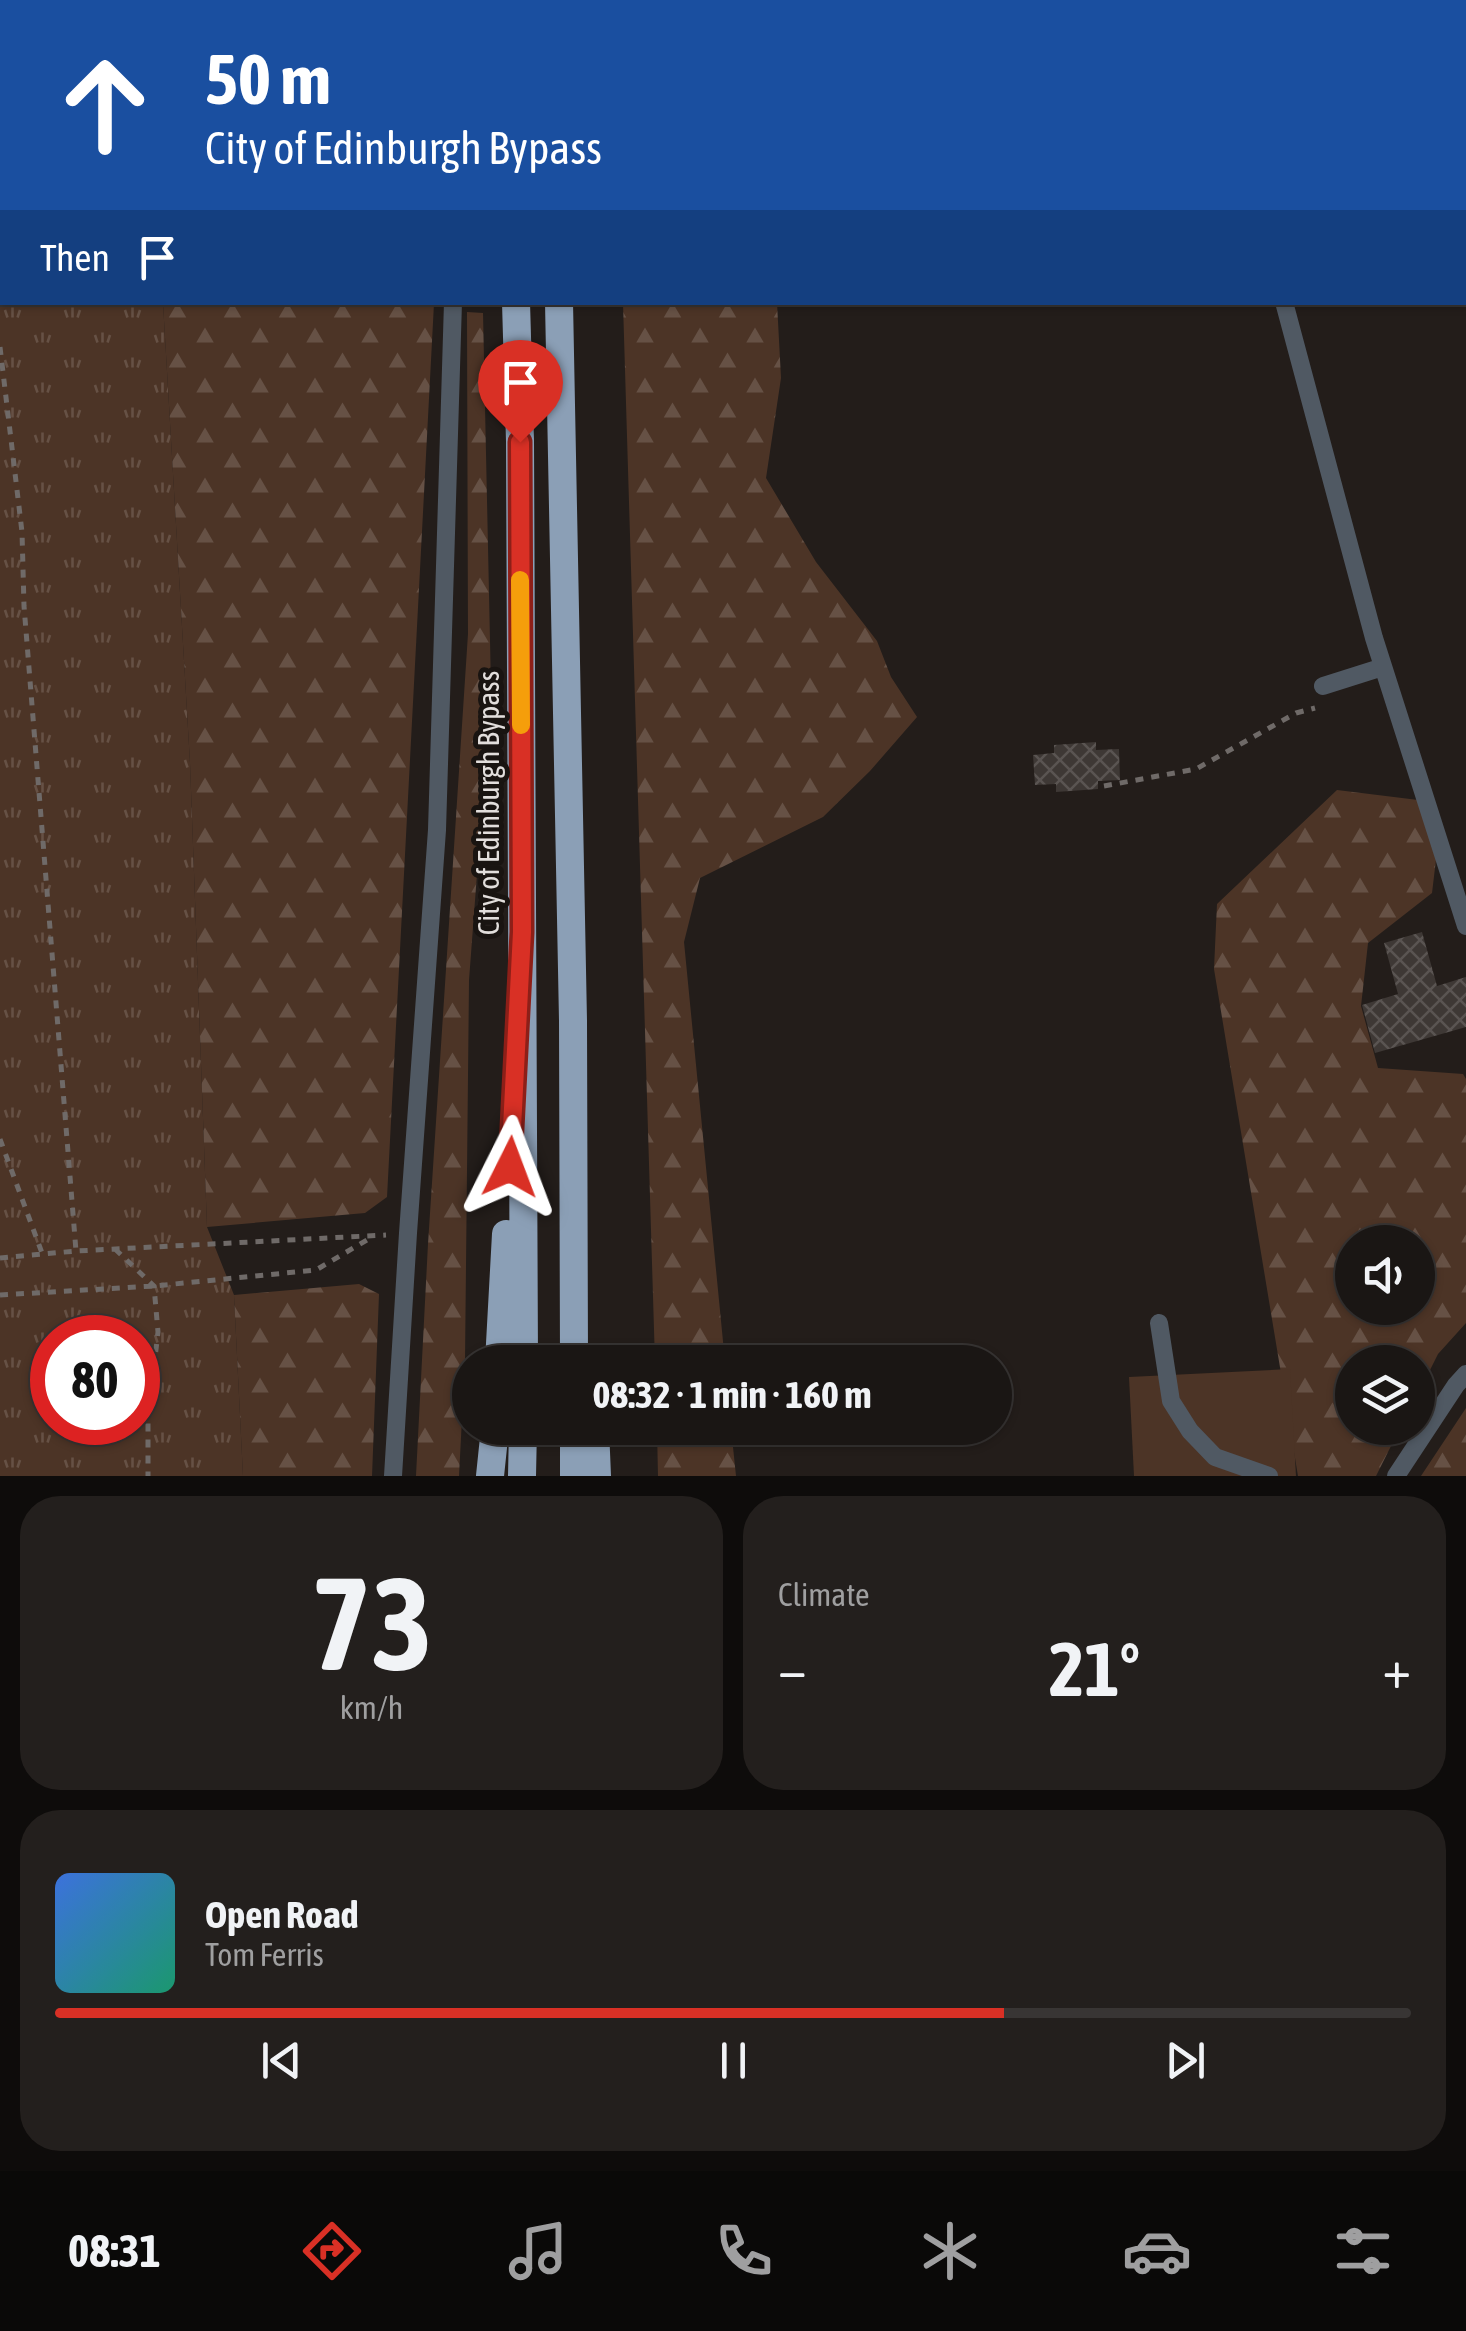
<!DOCTYPE html>
<meta charset="utf-8">
<style>
:root{--surface:#1a1614;--page:#231f1d;--text:#f1f3f6;--muted:#9f9fa0;--line:#383534;--accent:#d93025}
body{margin:0;font-family:"Asap Condensed",sans-serif;background:var(--page);color:var(--text);height:100vh;display:flex;flex-direction:column;font-size:38px;white-space:nowrap}
*{box-sizing:border-box;margin:0}
p{font-size:32px;color:var(--muted)}
.icon{flex:none;width:55px;height:55px;fill:none;stroke:currentColor;stroke-width:2;stroke-linecap:round;stroke-linejoin:round}
.map{position:relative;height:1476px;overflow:hidden}
.panel{display:flex;flex-direction:column;gap:20px;padding:20px;background:#0e0c0b;flex:1}
.panel>*{flex:none}
.guide{position:absolute;left:0px;top:0px;width:1468px;height:305px;box-shadow:0 2px 8px #0004,0 0 0 2px var(--line);background:#1a4fa0;color:#fff;overflow:hidden}
.buttons{position:absolute;left:1335px;top:1225px;display:grid;gap:20px}
.buttons a{display:grid;place-items:center;width:100px;height:100px;border-radius:50%;background:var(--surface);box-shadow:0 2px 8px #0004,0 0 0 2px var(--line);font-size:50px}
.speed{position:absolute;left:30px;top:1315px;display:flex;gap:20px;font-size:50px;font-weight:700;text-align:center}
.speed>*{display:grid;place-content:center;width:130px;height:130px;border-radius:50%;background:var(--surface);box-shadow:0 2px 8px #0004,0 0 0 2px var(--line);line-height:1}
.speed .limit{border:15px solid #d22;background:#fff;color:#111}
.pin{position:absolute;display:grid;place-items:center;width:85px;height:85px;color:#fff;margin:-102px -42px;border-radius:50% 50% 50% 0;rotate:-45deg;box-shadow:0 0 10px #0007}
.pin .icon{rotate:45deg}
.me{position:absolute;width:110px;margin:-55px;rotate:3deg;stroke-linejoin:round;filter:drop-shadow(0 0 8px #0008)}
.turn{display:flex;align-items:center;gap:35px;height:210px;padding:0 40px;font-size:45px}
.turn .icon{width:130px;height:130px;stroke-width:2.5}
.turn b{display:block;font-size:70px;line-height:85px}
.then{display:flex;align-items:center;height:95px;padding:0 40px;background:#0003;gap:20px;font-size:38px}
.big{font-size:75px;font-weight:700;line-height:1.1}
.panel .tile{flex:1;display:flex;flex-direction:column;justify-content:center;gap:15px;min-width:0;padding:0 35px;border-radius:40px;background:var(--page)}
.panel .dial{align-items:center;gap:0}
.dial b{font-size:130px;line-height:1}
.song{display:flex;align-items:center;gap:30px}
.cover{width:120px;height:120px;border-radius:15px;background:linear-gradient(135deg,hsl(220 70% 55%),hsl(160 70% 35%))}
.played{height:10px;border-radius:5px;background:linear-gradient(90deg,var(--accent) 70%,var(--line) 70%)}
.keys{display:flex;justify-content:space-around;direction:ltr}
.heat{display:flex;justify-content:space-between;align-items:center;font-size:55px;direction:ltr}
.panel .tiles{flex:1;display:grid;gap:20px;grid-template-columns:1fr 1fr}
.tile:last-child{grid-column:span 2}
.trip{position:absolute;left:452px;top:1345px;width:560px;height:100px;border-radius:50px;background:var(--surface);box-shadow:0 2px 8px #0004,0 0 0 2px var(--line);font-weight:700;line-height:100px;text-align:center}
.tabs{display:flex;height:160px;justify-content:space-around;align-items:center;background:#0a0908;color:var(--muted)}
.tabs .icon{width:70px;height:70px}
.tabs .active{color:var(--accent)}
.tabs b{font-size:45px;color:var(--text)}
.map>svg:first-child{display:block}
.grass{fill:url(#grass-tufts);fill-rule:evenodd}
.forest{fill:url(#forest-firs);fill-rule:evenodd}
.park{fill:#4c3426}
.building{fill:url(#building-cross-hatch)}
.lines{fill:none;stroke-linecap:round;stroke-linejoin:round}
.path{stroke:#6f6a68;stroke-width:5;stroke-dasharray:8 8;stroke-linecap:butt}
.service{stroke:#505963;stroke-width:18}
.trunk{stroke:#8b9fb6;stroke-width:28}
.route-casing{stroke:#8d1f18;stroke-width:25}
.route{stroke:#d93025;stroke-width:18}
.slow{stroke:#f59e0b;stroke-width:18}
.labels{text-anchor:middle;stroke-width:10;stroke-linejoin:round;paint-order:stroke}
.street-label{font-size:30px;fill:#e2dedc;stroke:#191411}
</style>
<div class="map">
<svg width="1466" height="1476" viewBox="0 0 1466 1476">
<defs>
<pattern id="grass-tufts" width="24" height="20" patternUnits="userSpaceOnUse" patternTransform="scale(2.5)"><rect width="24" height="20" fill="#4c3426"/><path d="M3 7l-1-3M5 7V3M7 7l1-3M15 17l-1-3M17 17v-4M19 17l1-3" fill="none" stroke="#665145"/></pattern>
<pattern id="forest-firs" width="22" height="20" patternUnits="userSpaceOnUse" patternTransform="scale(2.5)"><rect width="22" height="20" fill="#4c3426"/><path d="M5 1l3.5 6h-7zM16 11l3.5 6h-7z" fill="#665145"/></pattern>
<pattern id="building-cross-hatch" width="8" height="8" patternUnits="userSpaceOnUse" patternTransform="scale(2.5)"><rect width="8" height="8" fill="#3e3835"/><path d="M0 0l8 8M0 8l8-8" fill="none" stroke="#5a5452"/></pattern>
</defs>
<rect width="100%" height="100%" fill="#231d1a"/>
<path class="grass" d="M0 0H120V2H2V302L163 303 190 763 207 1227 234 1295 243 1476H0ZM52 1338H138V1422H52Z"/>
<path class="forest" d="M125 0H471V2H126Z
M676 0H1196V2H676Z
M163 303H434L387 1197 365 1213 207 1227 190 763Z
M623 303H777L781 378 766 478 816 562 877 641 891 677 917 717 870 771 823 817 700 878 684 942 725 1362H655Z
M467 312 483 313 491 688 469 980 465 1359 459 1476H416L428 1244 468 634Z
M1337 790 1418 800 1437 851 1432 893 1368 943 1361 1006 1378 1068 1463 1074 1466 1079V1323L1438 1354 1418 1394V1362H1352V1428H1400L1376 1476H1298L1214 969 1217 904ZM1352 1242H1418V1308H1352Z
M359 1284 379 1294 372 1476H243L234 1295Z
M1466 1408V1476H1421Z
M657 1428H731L736 1476H658Z"/>
<path class="park" d="M1290 1369 1296 1476H1134L1129 1377Z"/>
<path class="building" d="M1096 742V750L1119 749 1120 780 1098 781V789L1056 792V784L1035 785 1033 755 1054 753V745Z
M1422 932 1437 986 1466 977V1027L1375 1053 1362 1005 1398 994 1384 943Z"/>
<g class="lines">
<path class="path" d="M0 347 22 532 24 606 76 1251
M1104 786 1196 769 1296 713 1315 708
M0 1139 42 1253
M115 1249 154 1286 158 1332 148 1419V1476
M0 1258 76 1251 386 1235
M0 1295 154 1286 316 1270 372 1237"/>
<path class="service" d="M443 0 444 2
M1217 0 1218 2
M1284 302 1374 638 1466 926
M1323 686 1383 667
M1159 1323 1171 1401 1190 1431 1215 1457 1269 1476
M393 1476 408 1233 437 830 453 302
M1396 1476 1456 1385 1466 1374"/>
<path class="trunk" d="M509 0V2
M553 0V2
M516 302 520 441 524 1362
M559 302 573 1021 574 1362
M499 1362 506 1234
M574 1428V1476
M595 1428 597 1476
M490 1476 495 1428
M522 1476 523 1428"/>
</g>
<g class="lines">
<defs>
<path id="route" d="M510 1167 522 932 520 442"/>
</defs>
<use href="#route" class="route-casing"/>
<use href="#route" class="route"/>
<path class="slow" d="M520 580 521 725"/>
</g>
<g class="labels">
<g class="street-label">
<text transform="translate(489 803) rotate(-90)" y="10">City of Edinburgh Bypass</text>
</g>
</g>
</svg>
<div class="buttons">
<a><svg class="icon" aria-label="sound" viewBox="0 0 24 24"><path d="M4 9h4l5-4v14l-5-4H4zM17 9q2 3 0 6"/></svg></a>
<a><svg class="icon" aria-label="layers" viewBox="0 0 24 24"><path d="M12 4l9 5-9 5-9-5zM3 14l9 5 9-5"/></svg></a>
</div>
<div class="speed"><div class="limit">80</div></div>
<div class="pin" style="left:520px;top:442px;background:#d93025"><svg class="icon" aria-label="arrive" viewBox="0 0 24 24"><path d="M6 21V4h12l-3 4 3 4H6"/></svg></div>
<svg class="me" style="left:510px;top:1167px" viewBox="-20 -20 40 40"><path d="M0-17L14 15 0 8-14 15z" fill="#d93025" stroke="#fff" stroke-width="4"/></svg>
<div class="trip">08:32 · 1 min · 160 m</div>
<div class="guide">
<div class="turn"><svg class="icon" aria-label="ahead" viewBox="0 0 24 24"><path d="M12 20V5M6 11l6-6 6 6"/></svg><div><b>50 m</b>City of Edinburgh Bypass</div></div>
<div class="then">Then<svg class="icon" aria-label="arrive" viewBox="0 0 24 24"><path d="M6 21V4h12l-3 4 3 4H6"/></svg></div>
</div>
</div>
<section class="panel">
<div class="tiles">
<div class="tile dial"><b>73</b><p>km/h</p></div>
<div class="tile"><p>Climate</p>
<div class="heat"><a>−</a><b class="big">21°</b><a>+</a></div>
</div>
<div class="tile">
<div class="song"><i class="cover"></i><div><b>Open Road</b><p>Tom Ferris</p></div></div>
<div class="played"></div>
<div class="keys"><svg class="icon" aria-label="previous" viewBox="0 0 24 24"><path d="M18 5L8 12l10 7zM5 5v14"/></svg><svg class="icon" aria-label="pause" viewBox="0 0 24 24"><path d="M8 5v14M16 5v14"/></svg><svg class="icon" aria-label="next" viewBox="0 0 24 24"><path d="M6 5l10 7-10 7zM19 5v14"/></svg></div>
</div>
</div>
</section>
<nav class="tabs">
<b>08:31</b>
<svg class="icon active" aria-label="directions" viewBox="0 0 24 24"><path d="M12 3l9 9-9 9-9-9zM9 14v-3h6M13 9l2 2-2 2"/></svg>
<svg class="icon" aria-label="music" viewBox="0 0 24 24"><path d="M9 18V5l10-2v13"/><circle cx="6" cy="18" r="3"/><circle cx="16" cy="16" r="3"/></svg>
<svg class="icon" aria-label="phone" viewBox="0 0 24 24"><path d="M5 4h4l2 5-3 2q2 4 5 5l2-3 5 2v4C11 20 4 13 5 4z"/></svg>
<svg class="icon" aria-label="climate" viewBox="0 0 24 24"><path d="M12 3v18M4 7l16 10M4 17L20 7"/></svg>
<svg class="icon" aria-label="car" viewBox="0 0 24 24"><path d="M5 17H2v-5l4-1 3-4h7l3 4 3 1v5h-3M9 17h6M6 11h13"/><circle cx="7" cy="17" r="2"/><circle cx="17" cy="17" r="2"/></svg>
<svg class="icon" aria-label="filters" viewBox="0 0 24 24"><path d="M4 7h16M4 17h16"/><circle cx="9" cy="7" r="2"/><circle cx="15" cy="17" r="2"/></svg>
</nav>
